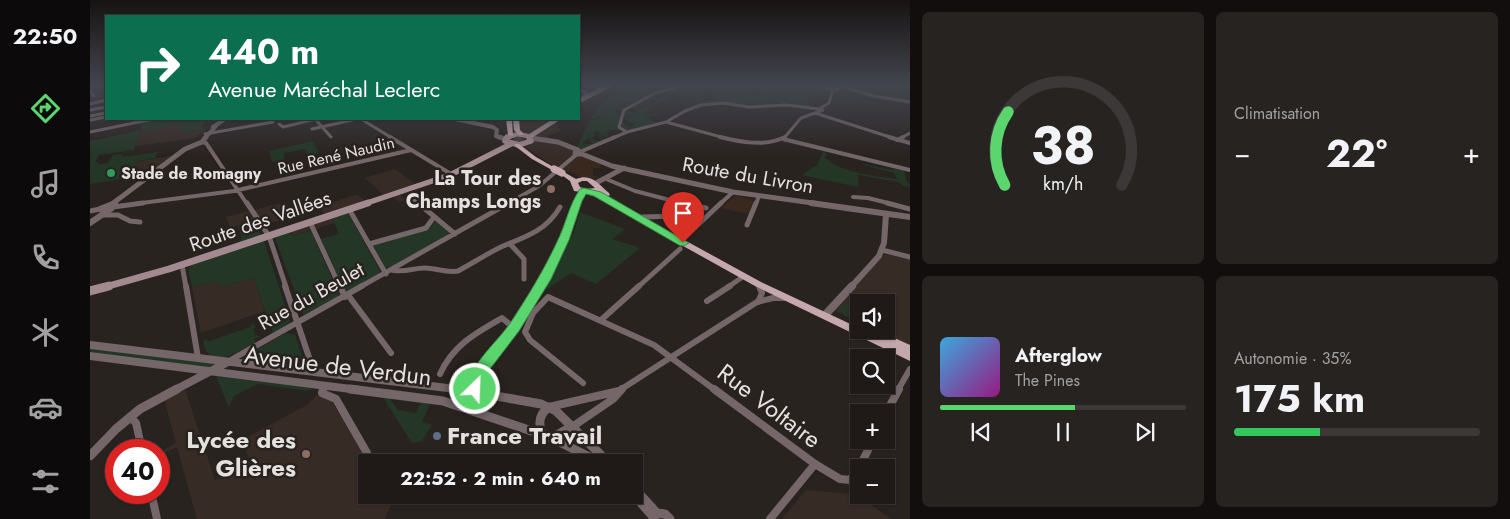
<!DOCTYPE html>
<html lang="fr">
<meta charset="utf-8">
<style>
:root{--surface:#1f1a18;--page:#272321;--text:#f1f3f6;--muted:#a1a1a2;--line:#3c3837;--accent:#5bd56e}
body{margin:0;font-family:Jost,sans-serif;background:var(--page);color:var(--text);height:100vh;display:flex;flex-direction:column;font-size:19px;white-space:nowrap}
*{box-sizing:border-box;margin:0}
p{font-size:16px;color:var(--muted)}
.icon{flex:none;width:28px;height:28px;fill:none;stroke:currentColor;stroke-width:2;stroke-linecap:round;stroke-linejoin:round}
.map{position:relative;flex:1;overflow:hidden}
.side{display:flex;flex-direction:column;gap:12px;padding:12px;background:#110e0d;width:600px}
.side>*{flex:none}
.guide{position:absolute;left:15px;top:15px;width:475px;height:105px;border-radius:0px;box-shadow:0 1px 4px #0004,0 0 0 1px var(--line);background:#0b6e4f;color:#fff;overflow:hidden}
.buttons{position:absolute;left:760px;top:294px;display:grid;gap:10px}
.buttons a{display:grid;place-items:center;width:45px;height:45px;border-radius:0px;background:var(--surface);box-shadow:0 1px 4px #0004,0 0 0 1px var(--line);font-size:25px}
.speed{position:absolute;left:15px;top:439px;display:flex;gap:10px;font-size:25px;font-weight:700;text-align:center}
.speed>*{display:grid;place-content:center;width:65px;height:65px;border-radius:50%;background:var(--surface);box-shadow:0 1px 4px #0004,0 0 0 1px var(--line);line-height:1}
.speed .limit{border:8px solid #d22;background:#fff;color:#111}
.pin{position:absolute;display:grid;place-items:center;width:42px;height:42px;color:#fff;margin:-51px -21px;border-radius:50% 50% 50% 0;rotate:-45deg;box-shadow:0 0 5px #0007}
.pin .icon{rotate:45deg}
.me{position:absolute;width:55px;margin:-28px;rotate:24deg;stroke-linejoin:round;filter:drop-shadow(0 0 4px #0008)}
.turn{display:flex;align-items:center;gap:18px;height:105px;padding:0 20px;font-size:22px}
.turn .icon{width:65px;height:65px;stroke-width:2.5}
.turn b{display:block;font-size:35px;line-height:42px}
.big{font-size:38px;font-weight:700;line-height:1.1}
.side .card{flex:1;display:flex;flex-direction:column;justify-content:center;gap:8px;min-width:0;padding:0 18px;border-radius:8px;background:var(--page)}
.side .dial{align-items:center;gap:0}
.dial svg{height:130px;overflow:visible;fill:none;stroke:var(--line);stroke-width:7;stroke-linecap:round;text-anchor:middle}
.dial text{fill:var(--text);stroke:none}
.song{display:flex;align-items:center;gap:15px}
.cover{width:60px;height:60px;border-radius:8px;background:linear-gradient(135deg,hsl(200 70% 55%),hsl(310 70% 35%))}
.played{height:5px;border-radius:2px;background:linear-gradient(90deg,var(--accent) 55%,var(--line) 55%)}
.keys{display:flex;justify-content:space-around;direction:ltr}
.heat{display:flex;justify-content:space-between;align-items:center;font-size:28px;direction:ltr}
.charge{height:8px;border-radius:4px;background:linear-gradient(90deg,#34c759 35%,var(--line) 0)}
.side .tiles{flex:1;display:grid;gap:12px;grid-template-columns:repeat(2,1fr)}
.trip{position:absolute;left:268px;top:454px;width:285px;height:50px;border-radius:0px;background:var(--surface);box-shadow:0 1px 4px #0004,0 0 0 1px var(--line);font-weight:700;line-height:50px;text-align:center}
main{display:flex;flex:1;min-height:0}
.tab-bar{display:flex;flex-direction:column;width:90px;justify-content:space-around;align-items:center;background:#0c0a0a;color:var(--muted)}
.tab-bar .icon{width:35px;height:35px}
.tab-bar .current{color:var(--accent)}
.tab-bar b{font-size:22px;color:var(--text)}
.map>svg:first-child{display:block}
.built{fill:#372b26}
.industrial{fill:#38281d}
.green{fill:#243626}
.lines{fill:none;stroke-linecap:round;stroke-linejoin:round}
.stream{stroke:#193f43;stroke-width:1}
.primary-tunnel-far1{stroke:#45403d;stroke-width:5.5;stroke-dasharray:5.5 2.5;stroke-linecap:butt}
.primary-tunnel{stroke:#45403d;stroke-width:7;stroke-dasharray:7 3;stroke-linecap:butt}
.minor-far4{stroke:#746669;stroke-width:3}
.minor-far3{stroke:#746669;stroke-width:4}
.minor-far2{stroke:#746669;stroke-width:5}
.minor-far1{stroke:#746669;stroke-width:6}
.minor{stroke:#746669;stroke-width:8}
.tertiary-far4{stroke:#746669;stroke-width:4}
.tertiary-far3{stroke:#746669;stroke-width:5}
.tertiary-far2{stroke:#746669;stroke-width:6}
.tertiary-far1{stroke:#746669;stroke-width:8}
.tertiary{stroke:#746669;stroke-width:9}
.secondary-far3{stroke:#a28a90;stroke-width:4.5}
.secondary-far2{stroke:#a28a90;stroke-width:5.5}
.secondary-far1{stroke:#a28a90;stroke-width:7}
.secondary{stroke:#a28a90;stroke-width:9}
.primary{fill:#c5a7ae;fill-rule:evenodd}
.primary-bridge{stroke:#c5a7ae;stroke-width:7}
.route{fill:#5bd56e;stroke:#3b8a48}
.leisure-dot{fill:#2e9e5b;stroke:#292320;stroke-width:2}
.education-dot{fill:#8d6e63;stroke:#292320;stroke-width:2}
.service-dot{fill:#5c6f8a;stroke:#292320;stroke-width:2}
.labels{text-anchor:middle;stroke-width:5;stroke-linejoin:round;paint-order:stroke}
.far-street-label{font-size:16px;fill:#e5e1df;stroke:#292320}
.far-poi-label{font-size:16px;font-weight:bold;fill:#e5e1df;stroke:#292320;text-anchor:start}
.street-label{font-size:20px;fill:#e5e1df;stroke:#292320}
.poi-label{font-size:20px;font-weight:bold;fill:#e5e1df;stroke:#292320;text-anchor:end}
.near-street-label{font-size:24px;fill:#e5e1df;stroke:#292320}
.near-poi-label{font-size:24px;font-weight:bold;fill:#e5e1df;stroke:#292320;text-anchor:start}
</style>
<main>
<nav class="tab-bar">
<b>22:50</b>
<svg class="icon current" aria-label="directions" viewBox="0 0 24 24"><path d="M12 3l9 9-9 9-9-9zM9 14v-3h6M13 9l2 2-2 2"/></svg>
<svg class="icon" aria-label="music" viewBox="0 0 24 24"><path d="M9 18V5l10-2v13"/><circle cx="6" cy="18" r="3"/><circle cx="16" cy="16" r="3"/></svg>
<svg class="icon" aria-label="phone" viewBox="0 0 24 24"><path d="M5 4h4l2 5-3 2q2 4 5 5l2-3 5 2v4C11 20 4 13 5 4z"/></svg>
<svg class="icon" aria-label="climate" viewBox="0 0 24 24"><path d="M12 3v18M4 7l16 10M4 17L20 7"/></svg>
<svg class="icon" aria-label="car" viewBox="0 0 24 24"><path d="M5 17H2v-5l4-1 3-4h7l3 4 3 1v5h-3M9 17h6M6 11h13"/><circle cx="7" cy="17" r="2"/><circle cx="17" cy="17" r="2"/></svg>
<svg class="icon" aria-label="filters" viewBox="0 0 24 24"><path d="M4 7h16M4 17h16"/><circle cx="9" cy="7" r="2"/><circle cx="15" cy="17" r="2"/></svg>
</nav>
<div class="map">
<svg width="820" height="519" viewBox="0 0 820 519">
<rect width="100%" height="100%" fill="#292320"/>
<path class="built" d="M423 119H461L458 121 465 122 471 131 456 136 477 146 493 157 480 169 481 171 474 173 436 148 424 133Z
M91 123 90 132 116 129 105 138 45 146 49 133Z
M82 156 72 162V164L56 176 39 178 48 161Z
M305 169 327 186 308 194 316 200 309 202 302 195 296 197 275 178Z
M267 194 277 203 242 218 244 223 202 236 199 229 235 214 229 207 231 204H238Z
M196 202 202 217 177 224 163 221 140 228 136 217Z
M795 254 820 259V346L785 330H796V302H769V323L744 310Z
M164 278 175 311 111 333 102 287 127 281 129 287Z
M95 389 125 480 160 461 152 440 217 405 226 395 240 398 248 412 250 411 280 462H276V495H299L302 501 295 519H107L87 447 69 456V452L86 443 74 399Z
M716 490 765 494 801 519H692Z"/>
<path class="industrial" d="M493 157 511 164 510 168H503V175L511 179 490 177 481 171 480 169Z
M645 196 664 200 659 214 631 208Z"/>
<path class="green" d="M540 85H574L570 87H578L566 92 564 91 565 90 559 89 550 95 555 97 554 98H544L548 100 547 102 538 101 537 102 541 103H533L541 105H530L532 106 527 107 534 109 532 113 530 110 525 109 527 114 522 113 531 115 528 126 530 130H517L518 137 508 135 511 134 508 131 503 132 505 136 496 140V141L492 142 494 144H503L500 140 501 138 508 142 512 140 508 137 517 139 492 149 487 147 499 121 511 118 509 117 500 120C509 103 523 92 540 85Z
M599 85H605L604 89 610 90C624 82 640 84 656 88L655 92 678 97 689 105 614 103 612 101 621 102 624 95 630 91 621 89 613 94 610 100 612 103 607 99 583 93 575 98 581 100H572L558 109 562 112 557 111 555 113 562 115 563 113 571 114 557 118 567 123 536 131 531 127 532 122 541 127 545 125 542 122H535L538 121 534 119 539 116H547L539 115 533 118 535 110H539L545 113 548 110 539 108 546 105H549L547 108 555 109 559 105 547 104 557 101 556 103 564 104 567 100 557 99 564 96 567 99 576 95 570 93 567 95 569 96 565 95C570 92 581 89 586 90L585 92 591 93Z
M671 85H727L733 88 729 85H747L752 87 740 90 739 95 723 93 726 96V99L719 98V107L691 105 679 97 669 93Z
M764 85H820V101C793 98 767 98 741 95L742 92 752 89 748 90 745 94 773 97 761 91 763 87 760 86Z
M69 119H92V121L118 119 111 127 115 129 90 132 91 123 49 133 44 150 9 155 5 162H8V164L18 163 23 155 33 154 32 157 68 152 65 158 48 161 39 178 0 184V141L52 130 50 123Z
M223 141 229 153 218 156 215 149 194 153V160L182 162 179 151Z
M733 152 737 153 735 157C747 172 788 177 807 179L804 173 773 165V164L802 170V168L740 153 814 169 816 181 820 184V187L813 186 809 182 768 175V187L712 175 727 165Z
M490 212 535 229 522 239 550 248 506 284 481 273 457 289 455 288 484 232Z
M258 213 290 271 289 274 258 292 255 291 231 239 249 234 242 218Z
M163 221 171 235 150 243 149 240 152 239 148 226Z
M346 221 359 232 358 235 301 267H295L283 245 340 228Z
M221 231 249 294 246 298 215 315 213 314 185 238 200 232 202 236Z
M174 241 200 321 198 325 183 333 164 278 129 287 127 281 102 287 98 268 102 265Z
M760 300 769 303V323L749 311V308Z
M163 323 166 328H163L165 335 170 336 171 340 169 337 165 338V343C147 352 119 372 113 341L118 339 117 342 160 327Z
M196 333 205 335 215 365 163 361 168 349Z
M0 347 130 363 118 368 0 354Z
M126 376 223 388 217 391 168 384 144 396 139 408Z
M292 396 299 398 308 410 326 413 331 402 340 404 332 422 342 425 332 441 322 443Z"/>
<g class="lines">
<path class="stream" d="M509 114 510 108 517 99 540 95 536 89 561 85"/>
<path class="primary-tunnel-far1" d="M423 133 427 138"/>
<path class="primary-tunnel" d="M426 137 433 146"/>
<path class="minor-far4" d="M729 85 743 90
M816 85H820
M603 87 606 85
M489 90 497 93 493 97
M0 92 4 96
M0 104 16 100
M0 110 16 107
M725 113 803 138
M0 116 16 113
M225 119 241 137
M271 119 302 138
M0 120 16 117
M576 122 635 138
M189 124 193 127 226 119
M222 129 267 119
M0 132 63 119
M536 132 529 127 534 110 567 92 583 89 588 85
M115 134 183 122
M523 138 537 132 576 122 595 111 611 105 633 103 659 107 697 105 729 109 739 103 743 90 754 87 784 96 820 102
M694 138 711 118 733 110
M811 138 820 133"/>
<path class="minor-far3" d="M300 137 361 174
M630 137C650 142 676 147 695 137
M799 137 820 143
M693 139 820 170
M807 140 813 137
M112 142 116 143 157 204
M492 151 525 137
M516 179 545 191 595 204
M763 197 778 198 802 204
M322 198 329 204
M44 204 144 191 321 150
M417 204 449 186 487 154
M630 204 643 192
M666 204 669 196"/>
<path class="minor-far2" d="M157 203 179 236 196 287
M328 203 365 234
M797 203 820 209
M595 204 616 208
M23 207 53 203
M259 209 296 274
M0 211 10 209
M11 215H28L40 221 50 222
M552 217 586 216 596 210 595 204 591 203
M220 222 250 287
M657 225 666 203
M593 239 631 203
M279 244 336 228 344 217
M421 245 434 259V279
M792 250 820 257
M92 265 96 287
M302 270C314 273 323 268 335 268 346 268 356 273 368 271 383 263 398 253 413 246 436 237 457 230 470 207
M669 285 670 287
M270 287 419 203
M548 287 590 249
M638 287 654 276"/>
<path class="minor-far1" d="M96 286 108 358
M195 286 224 372
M250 286 255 297
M258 295 301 353
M617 301 640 286
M668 302 672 293 669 286
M511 320 549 286
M139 361 272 286
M350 374C363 345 386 333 412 318L424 328
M493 383 440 340 435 332 443 313 458 297 564 345 625 390
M233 390 234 385
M530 390 667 302 683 298H694
M808 390 820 369"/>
<path class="minor" d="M233 389 232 393 246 399 277 453
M624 389 725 464 750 479 760 480 769 468
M459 407 529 391
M796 413 809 389
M40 417 46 423 52 450
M482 427 523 399 532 389
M769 468 783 440
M61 492 67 519
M680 519 725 464"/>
<path class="tertiary-far4" d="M365 119 403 127 407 130 406 136 412 138
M123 127 135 119
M115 138 126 126"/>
<path class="tertiary-far3" d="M409 137 415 139
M441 138 468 142 488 150
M486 150 485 154H492L522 166 643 192 730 204
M506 183 534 168
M22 204 95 149 112 142 116 137
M486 204 494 191"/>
<path class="tertiary-far2" d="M721 203 820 217
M10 209 25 203
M0 223 22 208 21 205
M451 287 469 251 486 203
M761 287 789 256 794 243 796 214"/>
<path class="tertiary-far1" d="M735 315 762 286
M0 345 374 390
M0 356 269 390
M85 390 138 362
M371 390 414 343 451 286"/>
<path class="tertiary" d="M260 389 353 401 462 438 509 462
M367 389 451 404 466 411 518 462
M452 434C448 423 449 414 459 407
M462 438 481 427
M0 456 26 429 50 409 87 389
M544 488 567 513 575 514 580 519
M544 495 565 519"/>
<path class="secondary-far3" d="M489 101 520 85
M439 137 467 119
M417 138 427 134 438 136 439 138"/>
<path class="secondary-far2" d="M417 137 415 141 429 145 441 141 439 137
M274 204 360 175 421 144"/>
<path class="secondary-far1" d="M15 287 79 269 278 203"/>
<path class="secondary" d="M0 291 19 286"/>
<path class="primary" d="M416 119H422L423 136 418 135Z
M423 119H429L430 130 434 134 433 135H429L424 130Z
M425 144H429L446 157 467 169 464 171 462 170 442 159 425 146Z
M472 171 486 179C502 173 508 184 519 193L520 195 516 197 671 282 769 328V330H773L793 339 794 336 798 335 820 345V361L665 286 498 193 484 191 480 181 469 173ZM492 181H497L505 188 496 189 490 187 488 183Z"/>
<path class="primary-bridge" d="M464 169 472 173"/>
</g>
<linearGradient id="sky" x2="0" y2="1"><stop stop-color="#171312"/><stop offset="0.54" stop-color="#43454e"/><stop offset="1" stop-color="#43454e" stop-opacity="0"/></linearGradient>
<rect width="820" height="157" fill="url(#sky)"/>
<path class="route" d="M494 188 511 192 599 243 593 246 589 245 504 196 496 194 492 201 479 240 461 279 429 331 393 378 390 393 385 395 379 393 377 389C381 362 406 344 421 322 438 296 454 270 467 242 476 224 479 205 490 189Z"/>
<circle class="leisure-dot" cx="21" cy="173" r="5"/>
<g class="education-dot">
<circle cx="461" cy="189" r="5"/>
<circle cx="216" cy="454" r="5"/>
</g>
<circle class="service-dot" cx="347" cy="436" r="5"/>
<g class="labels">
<g class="far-street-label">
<text transform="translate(246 155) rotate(-13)" y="6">Rue René Naudin</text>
</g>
<g class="far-poi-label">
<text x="31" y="179">Stade de Romagny</text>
</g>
<g class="street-label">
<text transform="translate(658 175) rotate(10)" y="7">Route du Livron</text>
<text transform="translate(170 221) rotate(-19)" y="7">Route des Vallées</text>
<text transform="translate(221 296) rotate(-29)" y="7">Rue du Beulet</text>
</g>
<g class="poi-label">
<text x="451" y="185">La Tour des<tspan x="451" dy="23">Champs Longs</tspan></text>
</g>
<g class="near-street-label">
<text transform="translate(248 366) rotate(7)" y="8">Avenue de Verdun</text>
<text transform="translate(679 406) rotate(37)" y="8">Rue Voltaire</text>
</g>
<g class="near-poi-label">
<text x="357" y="444">France Travail</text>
<text x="206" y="448" text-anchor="end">Lycée des<tspan x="206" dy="28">Glières</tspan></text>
</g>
</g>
</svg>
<div class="buttons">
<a><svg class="icon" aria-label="sound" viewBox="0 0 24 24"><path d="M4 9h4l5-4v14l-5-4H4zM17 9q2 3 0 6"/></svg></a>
<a><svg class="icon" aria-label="search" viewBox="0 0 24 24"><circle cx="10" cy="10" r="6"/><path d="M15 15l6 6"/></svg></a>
<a>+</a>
<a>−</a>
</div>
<div class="speed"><div class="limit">40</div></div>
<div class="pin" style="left:593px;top:243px;background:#d93025"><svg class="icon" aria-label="arrive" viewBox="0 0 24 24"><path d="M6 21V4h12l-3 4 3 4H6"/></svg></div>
<svg class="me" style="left:385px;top:389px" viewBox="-20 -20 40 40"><circle r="17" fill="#5bd56e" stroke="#fff" stroke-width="3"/><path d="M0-11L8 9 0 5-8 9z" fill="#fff"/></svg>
<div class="trip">22:52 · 2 min · 640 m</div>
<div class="guide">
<div class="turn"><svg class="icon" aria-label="right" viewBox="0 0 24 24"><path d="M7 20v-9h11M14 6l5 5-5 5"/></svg><div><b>440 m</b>Avenue Maréchal Leclerc</div></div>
</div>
</div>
<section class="side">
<div class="tiles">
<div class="card dial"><svg viewBox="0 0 100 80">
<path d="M14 69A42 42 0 1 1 86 69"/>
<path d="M14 69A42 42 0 0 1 16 24" stroke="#5bd56e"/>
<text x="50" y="56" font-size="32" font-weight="700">38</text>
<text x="50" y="72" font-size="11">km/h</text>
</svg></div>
<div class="card"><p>Climatisation</p>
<div class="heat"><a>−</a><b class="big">22°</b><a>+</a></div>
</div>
<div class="card">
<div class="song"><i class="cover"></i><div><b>Afterglow</b><p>The Pines</p></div></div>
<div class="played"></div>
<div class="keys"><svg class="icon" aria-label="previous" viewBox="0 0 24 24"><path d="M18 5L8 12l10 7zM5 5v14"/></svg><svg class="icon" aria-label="pause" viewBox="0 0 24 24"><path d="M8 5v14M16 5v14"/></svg><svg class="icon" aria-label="next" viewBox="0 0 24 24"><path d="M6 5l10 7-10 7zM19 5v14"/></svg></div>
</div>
<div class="card"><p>Autonomie · 35%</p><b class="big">175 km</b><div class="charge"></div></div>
</div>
</section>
</main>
